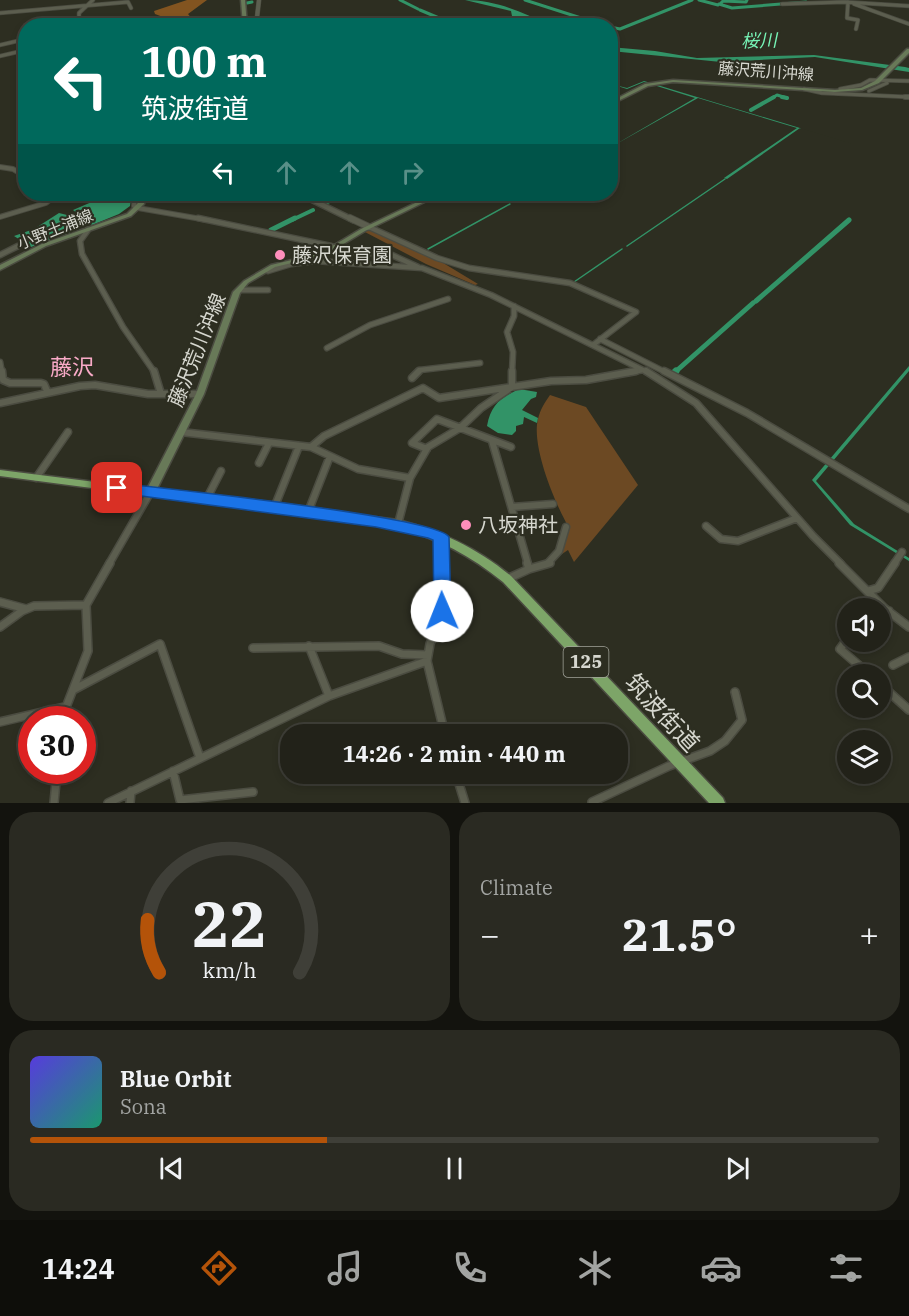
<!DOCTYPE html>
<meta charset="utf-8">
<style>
:root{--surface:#222219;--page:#2a2a22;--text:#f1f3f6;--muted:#a2a4a2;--line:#3f3f38;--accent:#b45309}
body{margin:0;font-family:"IBM Plex Serif","Noto Sans JP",serif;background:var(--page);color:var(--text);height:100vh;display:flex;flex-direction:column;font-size:22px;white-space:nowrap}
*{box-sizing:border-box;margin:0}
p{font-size:20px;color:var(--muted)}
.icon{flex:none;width:33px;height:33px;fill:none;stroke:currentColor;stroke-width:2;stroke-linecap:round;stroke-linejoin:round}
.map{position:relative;height:803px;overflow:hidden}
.drawer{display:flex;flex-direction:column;gap:9px;padding:9px;background:#13130e;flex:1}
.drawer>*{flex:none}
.top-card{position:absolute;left:18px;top:18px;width:600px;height:183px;border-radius:24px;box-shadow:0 3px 9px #0003,0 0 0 2px var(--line);background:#00695c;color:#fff;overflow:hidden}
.tools{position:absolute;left:837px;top:598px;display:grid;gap:12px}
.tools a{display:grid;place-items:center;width:54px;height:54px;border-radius:50%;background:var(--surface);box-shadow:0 3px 9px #0003,0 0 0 2px var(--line);font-size:30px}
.speed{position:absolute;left:18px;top:706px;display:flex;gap:12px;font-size:30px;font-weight:700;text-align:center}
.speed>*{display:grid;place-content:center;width:78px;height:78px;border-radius:50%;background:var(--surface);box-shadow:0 3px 9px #0003,0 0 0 2px var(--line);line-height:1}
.speed .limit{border:9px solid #d22;background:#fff;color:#111}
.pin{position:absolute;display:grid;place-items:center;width:51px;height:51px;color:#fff;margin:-26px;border-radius:12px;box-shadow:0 3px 9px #0006}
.me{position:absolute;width:66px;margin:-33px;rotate:359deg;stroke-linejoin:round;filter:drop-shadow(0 0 4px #0008)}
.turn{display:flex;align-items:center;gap:21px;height:126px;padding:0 24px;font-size:27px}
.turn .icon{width:78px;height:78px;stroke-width:2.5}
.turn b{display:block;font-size:42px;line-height:51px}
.lanes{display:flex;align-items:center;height:57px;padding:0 24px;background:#0003;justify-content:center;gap:30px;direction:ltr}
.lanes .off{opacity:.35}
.big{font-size:45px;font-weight:700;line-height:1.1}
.drawer .card{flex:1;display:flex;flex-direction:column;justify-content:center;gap:9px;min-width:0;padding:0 21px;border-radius:24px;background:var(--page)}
.drawer .dial{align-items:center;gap:0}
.dial svg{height:156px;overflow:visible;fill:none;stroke:var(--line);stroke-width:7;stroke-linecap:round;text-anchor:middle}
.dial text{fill:var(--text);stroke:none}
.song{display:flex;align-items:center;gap:18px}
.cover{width:72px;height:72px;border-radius:9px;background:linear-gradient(135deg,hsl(250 70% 55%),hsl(160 70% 35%))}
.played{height:6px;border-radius:3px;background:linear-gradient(90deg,var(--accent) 35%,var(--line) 35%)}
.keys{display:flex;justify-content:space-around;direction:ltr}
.heat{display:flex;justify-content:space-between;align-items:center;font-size:33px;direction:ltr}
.drawer .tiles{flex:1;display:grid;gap:9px;grid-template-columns:1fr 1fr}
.card:last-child{grid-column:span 2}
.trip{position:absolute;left:280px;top:724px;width:348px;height:60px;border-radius:24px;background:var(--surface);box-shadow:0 3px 9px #0003,0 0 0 2px var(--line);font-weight:700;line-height:60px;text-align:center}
.menu{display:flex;height:96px;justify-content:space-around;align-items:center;background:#0e0e0a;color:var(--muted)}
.menu .icon{width:42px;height:42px}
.menu .current{color:var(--accent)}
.menu b{font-size:27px;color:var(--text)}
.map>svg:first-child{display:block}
.green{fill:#6c4923}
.forest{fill:#825420}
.water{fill:#329367}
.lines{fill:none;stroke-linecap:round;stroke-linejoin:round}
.stream{stroke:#329367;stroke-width:1.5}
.canal-far3{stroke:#329367;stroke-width:3}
.canal-far2{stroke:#329367;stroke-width:4}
.canal-far1{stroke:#329367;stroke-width:5}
.canal{stroke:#329367;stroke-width:7}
.minor-far4-casing{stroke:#4b4c41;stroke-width:4.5}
.minor-far3-casing{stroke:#4b4c41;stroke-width:6}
.minor-far2-casing{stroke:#4b4c41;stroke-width:7}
.minor-far1-casing{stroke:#4b4c41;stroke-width:9}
.minor-casing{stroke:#4b4c41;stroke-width:10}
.tertiary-far2-casing{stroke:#4b4c41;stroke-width:5}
.tertiary-far1-casing{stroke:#4b4c41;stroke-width:7}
.tertiary-casing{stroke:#4b4c41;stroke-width:8}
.secondary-casing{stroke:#4b4c41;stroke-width:3}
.trunk-casing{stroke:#4b4c41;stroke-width:3}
.minor-far4{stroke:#5c5e4f;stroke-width:3}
.minor-far3{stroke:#5c5e4f;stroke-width:4}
.minor-far2{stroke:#5c5e4f;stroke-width:4.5}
.minor-far1{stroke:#5c5e4f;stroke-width:6}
.minor{stroke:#5c5e4f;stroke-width:7}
.tertiary-far2{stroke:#5c5e4f;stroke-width:4}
.tertiary-far1{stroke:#5c5e4f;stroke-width:4.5}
.tertiary{stroke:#5c5e4f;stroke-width:6}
.secondary{fill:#687958;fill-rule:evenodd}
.trunk{fill:#7da568;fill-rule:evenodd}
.route{fill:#1a73e8;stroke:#114b97;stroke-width:1.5}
.poi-dot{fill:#fe8ebb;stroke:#2d2e21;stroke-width:2}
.labels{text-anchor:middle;stroke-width:4.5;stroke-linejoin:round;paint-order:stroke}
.far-street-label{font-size:16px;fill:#d6d7cf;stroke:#2d2e21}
.far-water-label{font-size:18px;font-style:italic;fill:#77f5b7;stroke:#2d2e21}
.shield{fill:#2d2e21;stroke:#a3a49b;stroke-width:1.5}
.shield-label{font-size:18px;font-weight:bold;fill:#d6d7cf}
.poi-label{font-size:20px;fill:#d6d7cf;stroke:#2d2e21;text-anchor:start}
.street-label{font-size:20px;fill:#d6d7cf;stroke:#2d2e21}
.quarter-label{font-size:22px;fill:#f9aac7;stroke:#2d2e21}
.near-street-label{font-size:24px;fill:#d6d7cf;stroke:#2d2e21}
</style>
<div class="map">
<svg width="909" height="803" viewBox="0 0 909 803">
<rect width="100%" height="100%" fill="#2d2e21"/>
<path class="green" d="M372 229 435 258 478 284 475 285 426 264 363 231Z
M550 395 586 407 638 485 574 562 568 550 562 554 568 526C555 503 531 446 538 419 540 410 545 402 550 395Z"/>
<path class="forest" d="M187 0H207L188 14 193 20 206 22 210 25H174L177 24 173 23 128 25 163 17 155 14 154 11Z"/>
<path class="water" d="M465 0C496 0 522 12 549 25 534 26 526 17 512 16L511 11Z
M610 47 655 51 697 58 814 55 905 67 909 68V72L815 57 721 62 611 51Z
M644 81 909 161 800 128 727 179 724 178 797 128 698 98 611 147 695 98 644 82 627 89 611 84 627 88Z
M101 194H129L131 199 130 206 119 214 92 225 73 210 94 201Z
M59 213 67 215 79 229 31 247 14 236 34 229Z
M909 366V371L816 481 854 524 909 558V561L850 525 812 480Z
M519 389 537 392 536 397 531 399 522 410 538 418 537 423 524 417 523 424 516 426V431L512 435 498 433 487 426C491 405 500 398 519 389Z"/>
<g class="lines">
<path class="stream" d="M326 204 347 194
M627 246 725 179
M428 249 510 204
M574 282 622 249"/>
<path class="canal-far3" d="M400 0 418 9
M525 0 606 26
M699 0 718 5
M247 3 252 2
M719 4 732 8 806 2
M720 4 723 1 746 2 747 0
M420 10 458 26
M610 27 620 29 692 0
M772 98 777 95 787 98"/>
<path class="canal-far2" d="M782 97 787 98
M751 110 774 97
M292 220 313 210"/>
<path class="canal-far1" d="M271 230 295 218
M756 301 849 220
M674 373 753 303"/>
<path class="canal" d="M674 373 676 371"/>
<defs>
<path id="minor-far4" d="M848 2 847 18 858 20 856 29
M782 4 845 2 909 6
M854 4 909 24
M0 13 128 2 131 8
M71 26 79 21V13L93 0
M0 45 26 39
M0 56 26 50
M804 89 822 93 909 97
M840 89 861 85 870 80 909 81
M869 91 887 83"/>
<path id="minor-far3" d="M905 97H909
M0 167 13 169 26 177
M135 194 134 206 138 208 207 220
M0 217 46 203 57 194"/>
<path id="minor-far2" d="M198 218 331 246 343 251 392 255 418 267
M369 227 437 258 469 268 570 283 636 312 593 345
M88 230 80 241 82 254 123 327 155 373
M0 255 18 246
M268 271 291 264 315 261 422 268 491 295 649 373
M239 290H268
M600 339 667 373
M327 348 370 325 448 299
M0 362 2 373
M417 373 420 370 480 363
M512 373 513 352 507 332 514 316V306
M628 373 643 370"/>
<path id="minor-far1" d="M2 371 3 380 10 383H41L44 384 47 391
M154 371 161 394
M646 371 696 403 813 536 841 564
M664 371 747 413 909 509
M412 378 419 371
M0 403 80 386 95 385 148 394H200
M181 432 311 447 358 469 410 478
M492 441 528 564
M311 447 324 436 423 388 439 398 551 381 586 380 636 371
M427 449 412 443 437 419 511 447
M259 463 269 443
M36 478 68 432
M206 500 221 471
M512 507 553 504
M274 508 299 446
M308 512 330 456
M398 524 410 478 428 447 460 428 481 408 512 387V371
M706 526 721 539 738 541 797 518
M441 538V564
M109 564 150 493
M547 564 559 551 566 527
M894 564 902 552"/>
<path id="minor" d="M441 563 442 611 430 644 427 661 445 735
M839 563 884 608 909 627
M529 569 550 563
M507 579 529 569 527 563
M868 591 878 588 895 563
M0 602 26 609
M880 615 889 611
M0 627 22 611 34 606 86 605 110 563
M848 638 840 649 870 675
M309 646 329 696
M253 648 379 646 402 654 428 655
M893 665 909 657
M880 684 909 710
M73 690 160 644 200 758
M61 720 88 651 86 605
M0 722 64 707
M173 771 180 800 253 792
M456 774 465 803
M592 802 669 766 710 751 725 741 742 720 735 692
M54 803 57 771
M108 803 329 696 427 661
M130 803 131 791"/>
<path id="tertiary-far2" d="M256 26 259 0"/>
<path id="tertiary-far1" d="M300 194 353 220"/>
<path id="tertiary" d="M350 218 369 227"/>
<path id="secondary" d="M241 0H245L247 26H243Z
M907 49H909V53L879 83 862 90 835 92 673 82 648 86 610 105V102L645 84 673 80 835 90 861 88 875 81Z
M140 194H146L144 204 131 216 46 246 0 270V265L42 244 127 214 138 203Z
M434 194H441L365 231 325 255 275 267 248 283 240 293 204 394 155 493 153 495H147L145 493 196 394 233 292 244 281 271 265 321 253 361 229Z"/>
<path id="trunk" d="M0 470 398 520C441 531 477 548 511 576L723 798 725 803H709L503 582C471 556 438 538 398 528L0 476Z"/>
</defs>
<use href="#minor-far4" class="minor-far4-casing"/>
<use href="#minor-far3" class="minor-far3-casing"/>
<use href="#minor-far2" class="minor-far2-casing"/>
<use href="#minor-far1" class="minor-far1-casing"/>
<use href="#minor" class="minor-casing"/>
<use href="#tertiary-far2" class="tertiary-far2-casing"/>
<use href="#tertiary-far1" class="tertiary-far1-casing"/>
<use href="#tertiary" class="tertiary-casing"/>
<use href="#secondary" class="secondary-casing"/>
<use href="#trunk" class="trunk-casing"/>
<use href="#minor-far4" class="minor-far4"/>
<use href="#minor-far3" class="minor-far3"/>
<use href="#minor-far2" class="minor-far2"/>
<use href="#minor-far1" class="minor-far1"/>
<use href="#minor" class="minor"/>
<use href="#tertiary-far2" class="tertiary-far2"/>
<use href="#tertiary-far1" class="tertiary-far1"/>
<use href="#tertiary" class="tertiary"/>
<use href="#secondary" class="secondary"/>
<use href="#trunk" class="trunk"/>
</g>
<path class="route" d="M117 483C158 488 437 516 449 537L451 611 448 616 442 618 436 616 434 611 433 540 428 538 376 527 111 492 109 488 111 485Z"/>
<g class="poi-dot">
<circle cx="280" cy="255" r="6"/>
<circle cx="466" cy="525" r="6"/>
</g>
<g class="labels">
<g class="far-street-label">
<text transform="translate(766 71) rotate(4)" y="6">藤沢荒川沖線</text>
<text transform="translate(55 229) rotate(-22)" y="6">小野土浦線</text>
</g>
<g class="far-water-label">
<text transform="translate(759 41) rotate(-2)" y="6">桜川</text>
</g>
<rect class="shield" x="563.5" y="647" width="45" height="30" rx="4.5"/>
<g class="shield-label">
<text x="586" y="668">125</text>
</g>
<g class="poi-label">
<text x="292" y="262">藤沢保育園</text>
<text x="478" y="532">八坂神社</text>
</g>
<g class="street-label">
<text transform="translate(197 350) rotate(-68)" y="7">藤沢荒川沖線</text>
</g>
<g class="quarter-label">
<text x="72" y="375">藤沢</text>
</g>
<g class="near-street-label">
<text transform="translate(662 713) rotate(47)" y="8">筑波街道</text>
</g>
</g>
</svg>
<div class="tools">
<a><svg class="icon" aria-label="sound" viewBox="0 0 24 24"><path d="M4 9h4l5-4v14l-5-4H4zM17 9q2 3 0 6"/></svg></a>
<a><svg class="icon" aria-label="search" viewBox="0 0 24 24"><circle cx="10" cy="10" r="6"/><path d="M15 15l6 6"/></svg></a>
<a><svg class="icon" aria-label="layers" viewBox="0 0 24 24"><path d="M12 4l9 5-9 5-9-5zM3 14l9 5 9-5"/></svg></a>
</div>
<div class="speed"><div class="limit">30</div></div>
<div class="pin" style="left:117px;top:488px;background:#d93025"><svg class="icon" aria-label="arrive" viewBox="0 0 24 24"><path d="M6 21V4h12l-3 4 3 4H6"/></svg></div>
<svg class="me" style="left:442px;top:611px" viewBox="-20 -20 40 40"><circle r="19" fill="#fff"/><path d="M0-13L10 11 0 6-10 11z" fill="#1a73e8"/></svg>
<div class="trip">14:26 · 2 min · 440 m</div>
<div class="top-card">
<div class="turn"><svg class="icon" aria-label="left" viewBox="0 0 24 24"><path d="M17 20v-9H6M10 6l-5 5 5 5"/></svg><div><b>100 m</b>筑波街道</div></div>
<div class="lanes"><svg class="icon" aria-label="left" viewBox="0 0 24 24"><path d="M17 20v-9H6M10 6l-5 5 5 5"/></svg><svg class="icon off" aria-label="ahead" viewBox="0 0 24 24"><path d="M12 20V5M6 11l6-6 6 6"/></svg><svg class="icon off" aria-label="ahead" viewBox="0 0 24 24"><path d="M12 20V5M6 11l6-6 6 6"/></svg><svg class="icon off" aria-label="right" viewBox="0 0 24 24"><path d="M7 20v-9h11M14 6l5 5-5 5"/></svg></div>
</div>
</div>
<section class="drawer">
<div class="tiles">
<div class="card dial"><svg viewBox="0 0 100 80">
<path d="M14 69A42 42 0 1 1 86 69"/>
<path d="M14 69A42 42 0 0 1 8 42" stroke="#b45309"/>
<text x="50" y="56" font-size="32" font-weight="700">22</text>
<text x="50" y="72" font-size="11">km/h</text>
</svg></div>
<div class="card"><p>Climate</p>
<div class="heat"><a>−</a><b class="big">21.5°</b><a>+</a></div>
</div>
<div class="card">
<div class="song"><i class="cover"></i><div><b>Blue Orbit</b><p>Sona</p></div></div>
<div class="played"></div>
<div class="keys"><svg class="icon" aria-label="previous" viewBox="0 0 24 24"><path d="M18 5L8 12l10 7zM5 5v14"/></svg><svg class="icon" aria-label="pause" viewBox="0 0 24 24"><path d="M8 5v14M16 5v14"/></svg><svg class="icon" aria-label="next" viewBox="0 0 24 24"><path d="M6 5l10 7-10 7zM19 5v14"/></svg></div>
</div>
</div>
</section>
<nav class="menu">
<b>14:24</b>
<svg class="icon current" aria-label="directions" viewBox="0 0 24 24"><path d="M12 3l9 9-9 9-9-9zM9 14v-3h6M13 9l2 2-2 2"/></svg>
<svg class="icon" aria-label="music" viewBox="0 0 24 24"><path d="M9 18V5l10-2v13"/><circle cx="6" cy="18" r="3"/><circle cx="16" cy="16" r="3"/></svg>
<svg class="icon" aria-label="phone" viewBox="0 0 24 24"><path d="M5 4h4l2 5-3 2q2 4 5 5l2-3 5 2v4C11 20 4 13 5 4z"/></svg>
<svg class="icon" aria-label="climate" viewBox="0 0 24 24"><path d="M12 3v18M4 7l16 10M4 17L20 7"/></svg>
<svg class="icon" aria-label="car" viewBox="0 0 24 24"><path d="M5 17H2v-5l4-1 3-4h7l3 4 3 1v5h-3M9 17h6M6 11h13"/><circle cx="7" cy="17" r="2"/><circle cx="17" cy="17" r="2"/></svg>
<svg class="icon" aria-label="filters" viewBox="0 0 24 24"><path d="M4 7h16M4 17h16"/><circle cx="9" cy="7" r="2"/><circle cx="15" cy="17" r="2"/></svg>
</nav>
